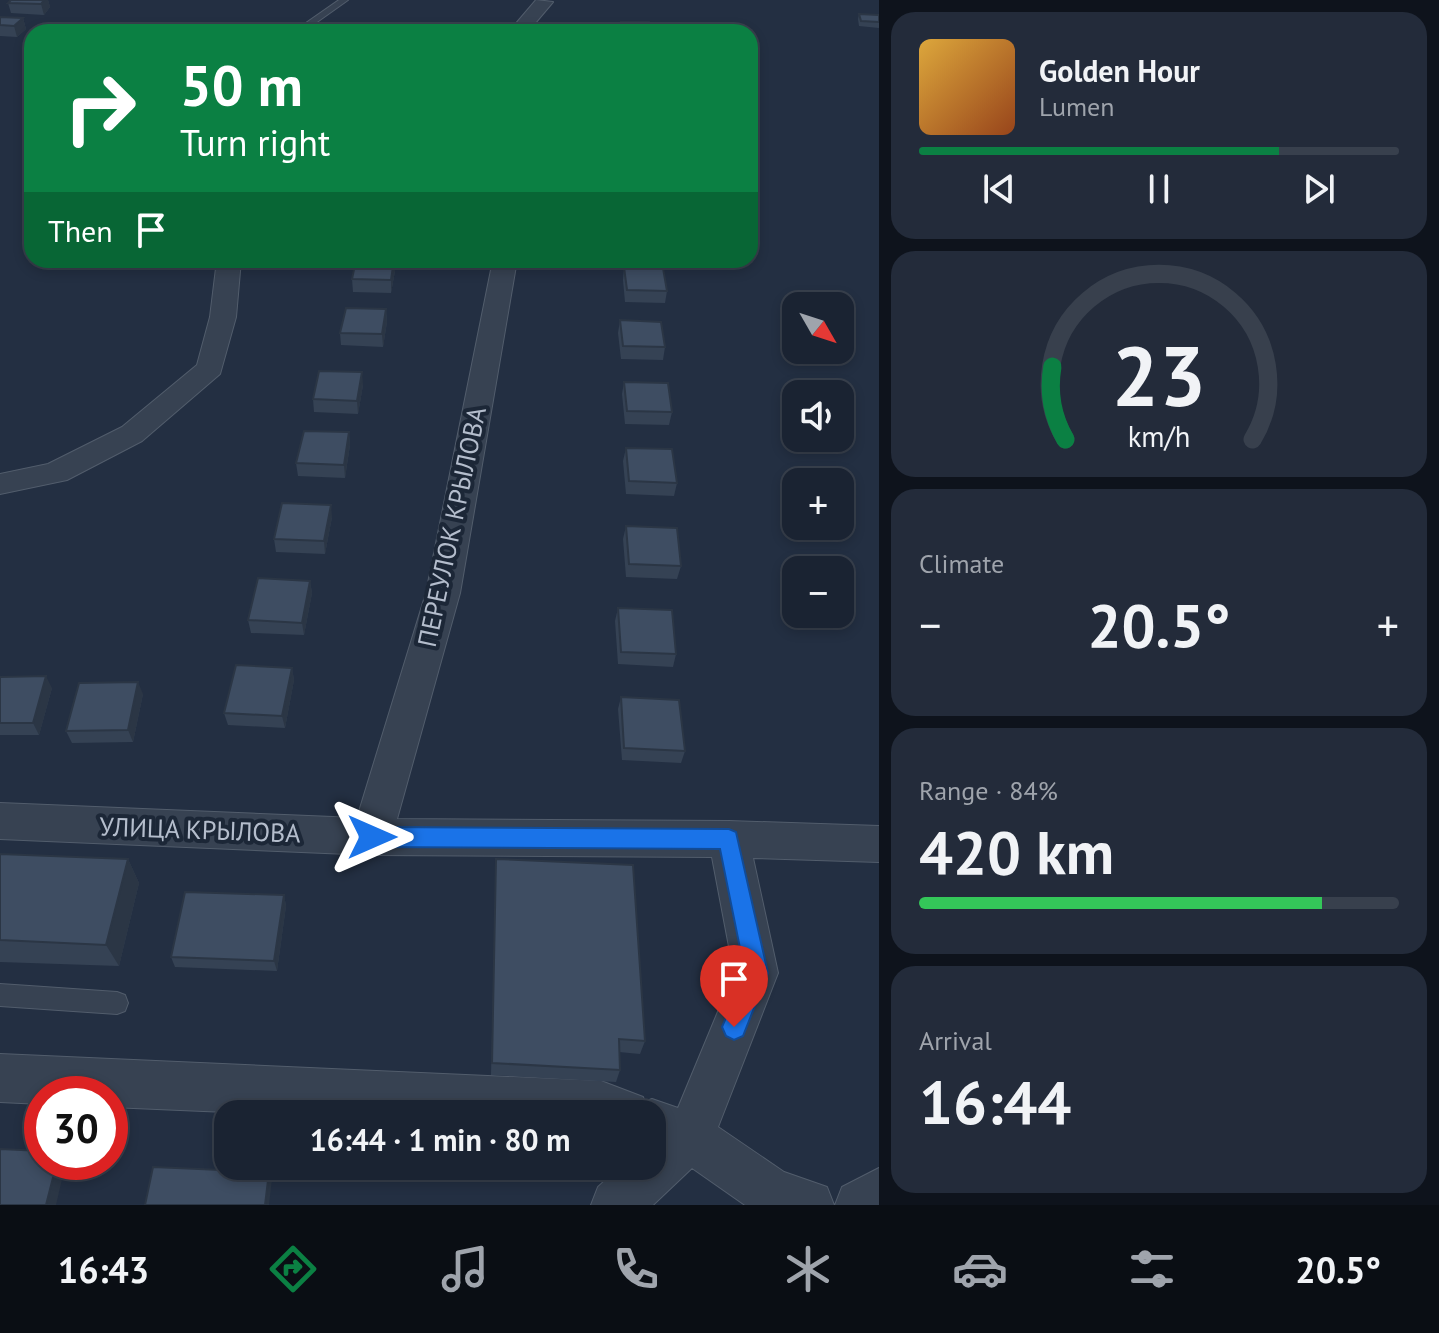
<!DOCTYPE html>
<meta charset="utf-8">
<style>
:root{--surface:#1a2332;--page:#232b3a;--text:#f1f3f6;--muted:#9fa4ac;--line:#38404d;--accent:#0b8043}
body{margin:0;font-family:"PT Sans",sans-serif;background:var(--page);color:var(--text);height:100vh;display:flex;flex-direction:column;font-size:30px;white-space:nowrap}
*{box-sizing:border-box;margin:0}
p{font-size:26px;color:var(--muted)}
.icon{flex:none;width:44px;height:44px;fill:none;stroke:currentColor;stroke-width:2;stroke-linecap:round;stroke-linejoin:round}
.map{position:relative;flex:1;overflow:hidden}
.drawer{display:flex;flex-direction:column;gap:12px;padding:12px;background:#0e131c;width:560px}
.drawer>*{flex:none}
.banner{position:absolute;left:24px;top:24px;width:734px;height:244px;border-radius:24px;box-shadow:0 4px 12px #0003,0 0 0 2px var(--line);background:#0b8043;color:#fff;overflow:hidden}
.needle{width:52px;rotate:129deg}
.tools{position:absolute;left:782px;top:292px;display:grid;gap:16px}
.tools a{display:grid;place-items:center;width:72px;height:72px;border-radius:16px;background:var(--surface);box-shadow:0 4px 12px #0003,0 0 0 2px var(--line);font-size:40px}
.speed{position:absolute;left:24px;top:1076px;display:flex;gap:16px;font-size:40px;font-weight:700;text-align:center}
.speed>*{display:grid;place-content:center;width:104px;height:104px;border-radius:50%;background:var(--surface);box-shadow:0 4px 12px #0003,0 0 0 2px var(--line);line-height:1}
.speed .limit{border:12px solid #d22;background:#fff;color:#111}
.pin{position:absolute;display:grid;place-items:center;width:68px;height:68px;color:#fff;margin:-82px -34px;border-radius:50% 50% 50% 0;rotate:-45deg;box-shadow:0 0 8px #0007}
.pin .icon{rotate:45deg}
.me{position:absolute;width:88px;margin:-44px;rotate:90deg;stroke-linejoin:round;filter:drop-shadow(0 0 6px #0008)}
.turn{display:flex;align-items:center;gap:28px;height:168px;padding:0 24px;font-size:36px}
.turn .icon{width:104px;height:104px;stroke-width:2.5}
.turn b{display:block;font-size:56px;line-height:68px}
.then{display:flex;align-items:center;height:76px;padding:0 24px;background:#0003;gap:16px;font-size:30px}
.big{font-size:60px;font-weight:600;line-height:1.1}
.drawer .widget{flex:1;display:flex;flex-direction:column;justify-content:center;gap:12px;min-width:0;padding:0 28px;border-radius:24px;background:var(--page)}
.drawer .dial{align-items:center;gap:0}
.dial svg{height:208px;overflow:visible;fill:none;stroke:var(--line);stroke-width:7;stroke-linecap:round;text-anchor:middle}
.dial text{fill:var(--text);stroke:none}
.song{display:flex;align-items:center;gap:24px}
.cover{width:96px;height:96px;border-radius:12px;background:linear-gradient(135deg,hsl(40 70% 55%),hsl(20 70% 35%))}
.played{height:8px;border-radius:4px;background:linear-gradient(90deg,var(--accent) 75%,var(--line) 75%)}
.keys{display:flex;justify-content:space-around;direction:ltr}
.heat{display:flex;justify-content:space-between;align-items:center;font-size:44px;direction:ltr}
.charge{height:12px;border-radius:6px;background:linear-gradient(90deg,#34c759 84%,var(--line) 0)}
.trip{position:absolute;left:214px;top:1100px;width:452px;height:80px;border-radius:24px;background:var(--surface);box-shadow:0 4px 12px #0003,0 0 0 2px var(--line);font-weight:600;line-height:80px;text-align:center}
.tab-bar{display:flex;height:128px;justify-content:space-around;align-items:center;background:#0a0e14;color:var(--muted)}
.tab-bar .icon{width:56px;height:56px}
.tab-bar .current{color:var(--accent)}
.tab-bar b{font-size:36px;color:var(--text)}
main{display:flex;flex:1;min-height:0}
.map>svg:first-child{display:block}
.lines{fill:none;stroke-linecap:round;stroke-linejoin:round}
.service-casing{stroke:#525d6c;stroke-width:2}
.minor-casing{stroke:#525d6c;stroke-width:2}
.service{fill:#374252;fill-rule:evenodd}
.minor{fill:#374252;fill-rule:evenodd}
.wall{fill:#354254}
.shaded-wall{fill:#2b3645}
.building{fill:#3e4d62;stroke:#2b3645;stroke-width:2}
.route{fill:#1a73e8;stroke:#114b97;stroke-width:2}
.labels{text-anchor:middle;stroke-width:8;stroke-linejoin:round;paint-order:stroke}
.street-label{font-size:26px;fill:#b4bdcc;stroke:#1c2737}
</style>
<main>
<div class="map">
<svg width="879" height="1205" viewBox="0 0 879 1205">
<rect width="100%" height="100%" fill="#232f42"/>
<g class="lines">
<defs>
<path id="service" d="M339 0H348L303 32H293Z
M0 984 117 992 125 995 128 1003 125 1011 117 1014 0 1006Z"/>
<path id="minor" d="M536 0 553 2 531 28 533 32H515L513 27Z
M217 260H241L236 317 220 374 142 441 67 480 0 494V474L48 464 122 427 197 365 210 317Z
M493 260H517L460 593 397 819 729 821 879 826V862L753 858 778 973 718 1127 784 1172 827 1187 834 1205H745L692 1168 653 1205H591L598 1187 621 1166H652V1114H272L110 1107V1094H42V1104L0 1102V1054L601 1081 643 1097 645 1102 652 1099 678 1108 734 973 712 857 372 855 0 839V803L357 818 426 593Z
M879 1168V1205H835L842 1187Z"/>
</defs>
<use href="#service" class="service-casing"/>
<use href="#minor" class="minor-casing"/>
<use href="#service" class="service"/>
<use href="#minor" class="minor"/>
</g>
<path class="wall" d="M48 0 50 7 44 15 11 13 8 3Z
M859 14 879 15V28L859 26 858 19Z
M0 17 23 18 26 29 17 37 0 36Z
M629 260H667L666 261Z
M624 267 667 291 665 303 625 302 623 280Z
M395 271 391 293 353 292 352 279Z
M386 309 387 322 383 347 341 345 340 333Z
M620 320 665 347 663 360 621 359 618 333Z
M624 382 672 412 669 425 625 424 622 394Z
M363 385 358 414 314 412 313 399Z
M349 432 350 445 345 478 298 476 296 463Z
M626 448 677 483 674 496 626 494 623 461Z
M332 517 325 554 276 552 274 539Z
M626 526 681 566 677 579 626 577 623 539Z
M310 581 312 593 304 635 251 633 248 620Z
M618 608 676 654 673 667 618 664 615 621Z
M292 668 294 680 285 728 228 725 224 713Z
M0 677 52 688 39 735H0Z
M143 694 133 742 72 743 66 731Z
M621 697 685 751 681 763 622 760 618 709Z
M0 854 128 859 139 883 119 966 0 962Z
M496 859 645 1041 640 1054 619 1052 620 1070 616 1082 491 1075Z
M284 895 286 906 277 971 175 967 171 957Z"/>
<path class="shaded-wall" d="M44 0H48L50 7 44 15 41 4Z
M23 18 26 29 17 37 14 26Z
M394 260 395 271 391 293V280Z
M386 309 387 322 383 347 382 334Z
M362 372 363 385 358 414 357 401Z
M349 432 350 445 345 478 344 465Z
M331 505 332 517 325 554 324 541Z
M310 581 312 593 304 635 302 623Z
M292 668 294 680 285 728 282 716Z
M46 676 52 688 39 735 33 723Z
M138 682 143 694 133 742 128 730Z
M128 859 139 883 119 966 106 945Z
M284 895 286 906 277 971 274 961Z
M57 1162H66L56 1205H46Z
M269 1172 272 1179 269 1205H265Z"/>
<path class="building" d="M11 0H44L41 4 8 3Z
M859 14 879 15V22L861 21Z
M0 17 23 18 14 26 0 25Z
M621 22H649L651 32H623Z
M356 260H394L391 280 352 279Z
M624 267 663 268 667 291 627 290Z
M346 308 386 309 382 334 340 333Z
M620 320 661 322 665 347 623 346Z
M319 371 362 372 357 401 313 399Z
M624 382 668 383 672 412 627 411Z
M304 431 349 432 344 465 296 463Z
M626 448 672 449 677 483 629 481Z
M282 503 331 505 324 541 274 539Z
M626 526 677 528 681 566 629 564Z
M258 578 310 581 302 623 248 620Z
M618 608 672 610 676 654 621 652Z
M236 665 292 668 282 716 224 713Z
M46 676 33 723H0V677Z
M138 682 128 730 66 731 79 683Z
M621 697 679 700 685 751 624 748Z
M0 854 128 859 106 945 0 940Z
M496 859 633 865 645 1041 619 1039 620 1070 492 1063Z
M185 892 284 895 274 961 171 957Z
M0 1149 42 1151V1162H57L46 1205H0Z
M153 1167 269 1172 265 1205H145Z"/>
<path class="route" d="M372 827 729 829 736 832 768 973 743 1036 734 1040 726 1036 722 1027 745 973 720 849 372 847 365 844 362 837 365 830Z"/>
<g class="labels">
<g class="street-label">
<text transform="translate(452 527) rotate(-78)" y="9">ПЕРЕУЛОК КРЫЛОВА</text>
<text transform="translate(200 830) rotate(2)" y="9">УЛИЦА КРЫЛОВА</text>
</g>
</g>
</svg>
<div class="tools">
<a><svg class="needle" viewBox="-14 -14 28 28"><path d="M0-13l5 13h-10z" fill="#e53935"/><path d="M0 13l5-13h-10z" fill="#9fa4ac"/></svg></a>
<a><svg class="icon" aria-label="sound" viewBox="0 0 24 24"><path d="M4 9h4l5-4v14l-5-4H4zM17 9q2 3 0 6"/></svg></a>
<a>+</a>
<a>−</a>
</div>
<div class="speed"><div class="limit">30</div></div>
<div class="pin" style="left:734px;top:1027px;background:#d93025"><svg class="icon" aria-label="arrive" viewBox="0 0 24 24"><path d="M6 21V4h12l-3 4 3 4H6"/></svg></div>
<svg class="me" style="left:372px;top:837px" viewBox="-20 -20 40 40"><path d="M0-17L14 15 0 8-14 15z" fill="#1a73e8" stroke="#fff" stroke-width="4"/></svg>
<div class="trip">16:44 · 1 min · 80 m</div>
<div class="banner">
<div class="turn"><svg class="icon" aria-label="right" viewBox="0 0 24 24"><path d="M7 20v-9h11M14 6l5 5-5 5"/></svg><div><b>50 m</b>Turn right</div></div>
<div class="then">Then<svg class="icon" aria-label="arrive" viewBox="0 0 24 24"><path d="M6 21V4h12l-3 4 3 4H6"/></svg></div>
</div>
</div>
<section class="drawer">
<div class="widget">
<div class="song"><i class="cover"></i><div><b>Golden Hour</b><p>Lumen</p></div></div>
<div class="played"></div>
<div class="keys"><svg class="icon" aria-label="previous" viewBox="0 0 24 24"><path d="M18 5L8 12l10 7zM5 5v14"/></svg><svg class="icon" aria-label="pause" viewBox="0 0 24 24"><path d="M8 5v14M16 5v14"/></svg><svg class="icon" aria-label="next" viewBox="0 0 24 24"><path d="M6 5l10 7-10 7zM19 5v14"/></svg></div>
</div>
<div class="widget dial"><svg viewBox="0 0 100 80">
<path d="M14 69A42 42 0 1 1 86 69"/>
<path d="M14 69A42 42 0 0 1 9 41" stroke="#0b8043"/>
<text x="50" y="56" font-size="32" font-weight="700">23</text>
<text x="50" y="72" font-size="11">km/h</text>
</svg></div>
<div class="widget"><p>Climate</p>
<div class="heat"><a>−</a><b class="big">20.5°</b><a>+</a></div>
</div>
<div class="widget"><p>Range · 84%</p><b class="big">420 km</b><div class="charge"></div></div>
<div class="widget"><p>Arrival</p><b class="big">16:44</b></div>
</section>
</main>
<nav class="tab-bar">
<b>16:43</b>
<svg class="icon current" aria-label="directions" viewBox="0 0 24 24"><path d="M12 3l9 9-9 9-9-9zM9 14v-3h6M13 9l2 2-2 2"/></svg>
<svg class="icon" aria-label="music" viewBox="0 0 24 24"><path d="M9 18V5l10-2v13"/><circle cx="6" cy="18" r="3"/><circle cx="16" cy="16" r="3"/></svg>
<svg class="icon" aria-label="phone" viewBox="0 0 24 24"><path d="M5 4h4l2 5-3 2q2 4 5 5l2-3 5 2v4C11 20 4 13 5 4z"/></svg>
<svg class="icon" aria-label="climate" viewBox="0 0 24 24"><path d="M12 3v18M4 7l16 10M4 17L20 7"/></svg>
<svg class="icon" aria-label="car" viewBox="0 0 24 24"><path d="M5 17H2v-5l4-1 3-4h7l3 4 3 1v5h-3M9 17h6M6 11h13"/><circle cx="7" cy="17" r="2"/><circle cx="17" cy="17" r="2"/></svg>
<svg class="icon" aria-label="filters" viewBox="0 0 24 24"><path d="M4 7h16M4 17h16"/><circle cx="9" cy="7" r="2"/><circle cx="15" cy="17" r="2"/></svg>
<b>20.5°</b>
</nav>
